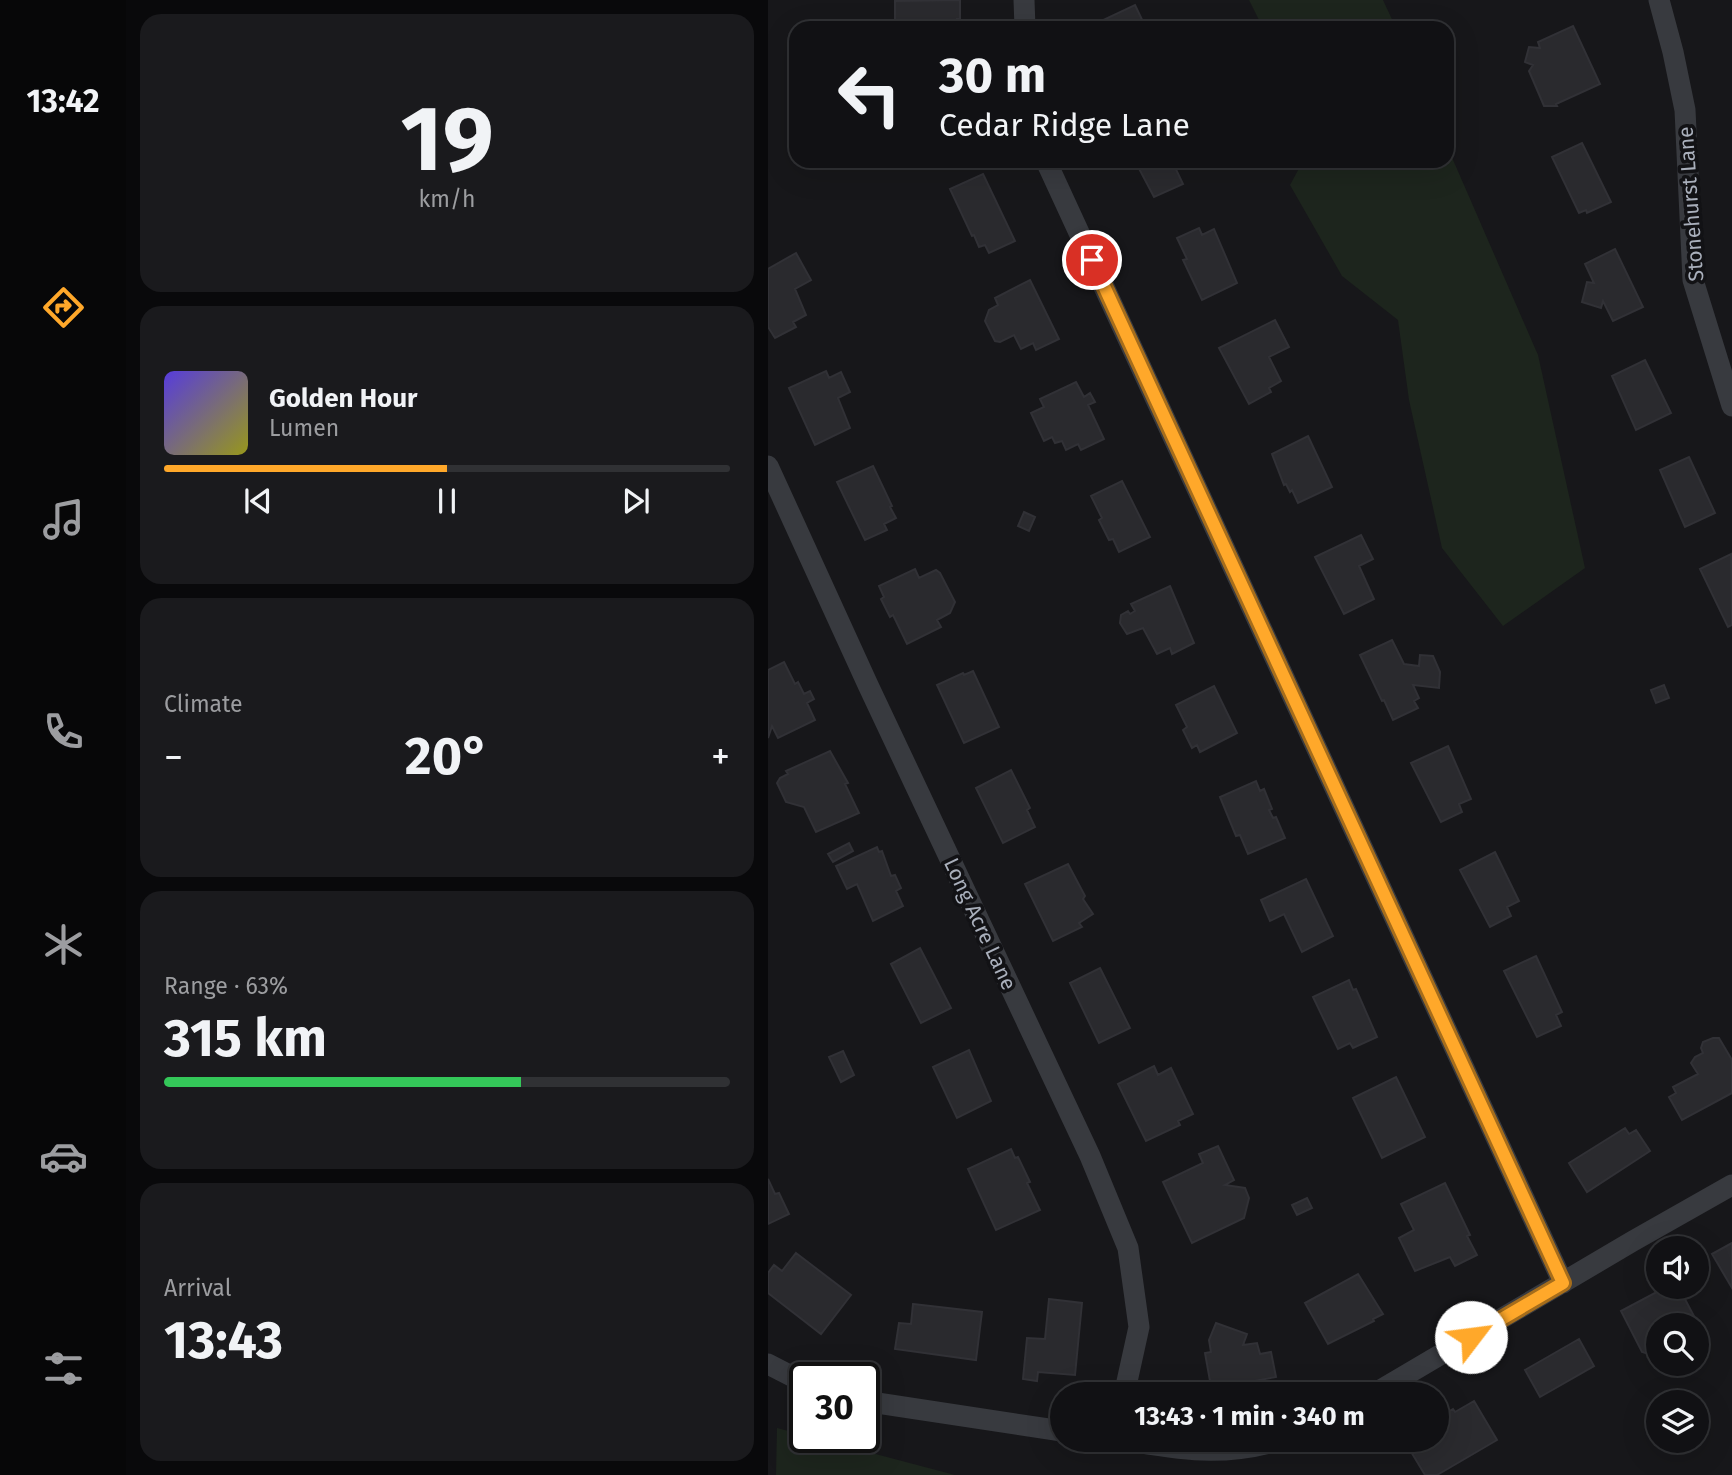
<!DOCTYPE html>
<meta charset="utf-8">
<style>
:root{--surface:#111114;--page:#1a1a1d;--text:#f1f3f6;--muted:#9c9da0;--line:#303134;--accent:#ffa82a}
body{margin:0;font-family:"Fira Sans",sans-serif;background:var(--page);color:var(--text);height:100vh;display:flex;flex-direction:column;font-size:26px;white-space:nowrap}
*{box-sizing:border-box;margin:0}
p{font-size:23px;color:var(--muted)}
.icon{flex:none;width:38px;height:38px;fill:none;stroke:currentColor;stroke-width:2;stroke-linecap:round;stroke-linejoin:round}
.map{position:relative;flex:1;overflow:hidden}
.panel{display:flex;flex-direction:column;gap:14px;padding:14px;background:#09090b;width:642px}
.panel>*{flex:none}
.banner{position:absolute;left:21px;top:21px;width:665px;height:147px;border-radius:21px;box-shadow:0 7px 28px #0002,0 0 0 2px var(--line);background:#111114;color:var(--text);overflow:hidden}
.fabs{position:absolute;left:878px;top:1236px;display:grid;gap:14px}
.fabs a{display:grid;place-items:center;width:63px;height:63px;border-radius:50%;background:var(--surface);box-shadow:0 7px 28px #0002,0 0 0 2px var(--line);font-size:35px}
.speed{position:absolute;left:21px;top:1362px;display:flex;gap:14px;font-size:35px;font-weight:700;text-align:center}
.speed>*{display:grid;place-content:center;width:91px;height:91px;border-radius:50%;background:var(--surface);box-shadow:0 7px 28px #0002,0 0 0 2px var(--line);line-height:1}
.speed .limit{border:4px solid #111;border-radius:10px;background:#fff;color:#111}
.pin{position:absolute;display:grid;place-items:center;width:60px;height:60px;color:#fff;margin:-30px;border:4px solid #fff;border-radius:50%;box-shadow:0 2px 7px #0007}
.me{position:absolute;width:77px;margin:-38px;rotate:60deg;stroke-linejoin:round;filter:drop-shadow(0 0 5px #0008)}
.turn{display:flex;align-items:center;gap:24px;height:147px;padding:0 35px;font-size:32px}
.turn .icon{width:91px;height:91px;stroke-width:2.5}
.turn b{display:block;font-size:49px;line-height:60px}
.big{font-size:52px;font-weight:700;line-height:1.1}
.panel .card{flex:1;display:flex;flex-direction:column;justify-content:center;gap:10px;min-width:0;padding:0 24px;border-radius:21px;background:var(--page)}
.panel .dial{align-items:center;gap:0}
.dial b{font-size:91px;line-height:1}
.song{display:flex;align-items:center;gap:21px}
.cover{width:84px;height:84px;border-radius:10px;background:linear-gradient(135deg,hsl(250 70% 55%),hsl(60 70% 35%))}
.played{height:7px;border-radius:4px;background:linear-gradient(90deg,var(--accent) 50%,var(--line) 50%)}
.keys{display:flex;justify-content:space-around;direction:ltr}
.heat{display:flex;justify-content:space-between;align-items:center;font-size:38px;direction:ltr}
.charge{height:10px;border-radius:5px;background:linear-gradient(90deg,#34c759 63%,var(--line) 0)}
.trip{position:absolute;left:282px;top:1382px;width:399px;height:70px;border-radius:35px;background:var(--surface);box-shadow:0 7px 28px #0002,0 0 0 2px var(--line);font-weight:700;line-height:70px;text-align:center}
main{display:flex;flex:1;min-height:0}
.menu{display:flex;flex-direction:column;width:126px;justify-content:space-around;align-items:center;background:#070708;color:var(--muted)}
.menu .icon{width:49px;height:49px}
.menu .current{color:var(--accent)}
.menu b{font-size:32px;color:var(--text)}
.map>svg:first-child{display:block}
.green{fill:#1d251d}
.building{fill:#2a2a2e;stroke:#313136;stroke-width:2}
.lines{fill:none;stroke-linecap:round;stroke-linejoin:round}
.minor{stroke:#383a3f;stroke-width:21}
.route-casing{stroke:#a66d1b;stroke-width:18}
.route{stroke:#ffa82a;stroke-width:12}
.labels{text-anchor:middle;stroke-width:7;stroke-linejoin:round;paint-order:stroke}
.street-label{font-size:21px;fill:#a9afbb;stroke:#121215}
</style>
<main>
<nav class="menu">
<b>13:42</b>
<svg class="icon current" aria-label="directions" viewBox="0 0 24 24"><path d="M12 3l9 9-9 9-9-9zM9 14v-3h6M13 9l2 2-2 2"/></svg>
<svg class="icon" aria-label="music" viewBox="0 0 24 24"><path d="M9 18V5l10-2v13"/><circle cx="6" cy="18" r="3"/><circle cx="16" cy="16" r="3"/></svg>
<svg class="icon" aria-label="phone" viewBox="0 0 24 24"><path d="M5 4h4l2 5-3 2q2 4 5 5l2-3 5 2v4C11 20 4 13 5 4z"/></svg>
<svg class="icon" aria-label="climate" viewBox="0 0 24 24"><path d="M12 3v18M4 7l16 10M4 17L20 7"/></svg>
<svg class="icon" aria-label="car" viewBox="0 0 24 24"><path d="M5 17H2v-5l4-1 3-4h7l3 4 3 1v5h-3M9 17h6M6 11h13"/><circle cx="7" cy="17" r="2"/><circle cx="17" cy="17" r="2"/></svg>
<svg class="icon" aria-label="filters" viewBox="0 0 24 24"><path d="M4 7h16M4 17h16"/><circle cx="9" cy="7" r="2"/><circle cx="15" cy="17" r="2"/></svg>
</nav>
<section class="panel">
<div class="card dial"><b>19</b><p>km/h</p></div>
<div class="card">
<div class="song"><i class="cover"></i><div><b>Golden Hour</b><p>Lumen</p></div></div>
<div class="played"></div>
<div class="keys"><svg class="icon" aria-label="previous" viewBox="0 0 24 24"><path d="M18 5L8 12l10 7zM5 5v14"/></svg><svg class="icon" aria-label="pause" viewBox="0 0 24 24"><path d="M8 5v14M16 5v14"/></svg><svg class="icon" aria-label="next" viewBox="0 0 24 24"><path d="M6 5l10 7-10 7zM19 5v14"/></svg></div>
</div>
<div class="card"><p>Climate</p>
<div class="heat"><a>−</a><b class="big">20°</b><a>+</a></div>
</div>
<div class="card"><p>Range · 63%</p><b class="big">315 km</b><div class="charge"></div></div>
<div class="card"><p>Arrival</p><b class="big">13:43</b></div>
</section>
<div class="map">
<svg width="964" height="1475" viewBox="0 0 964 1475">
<rect width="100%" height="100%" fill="#17171a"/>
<path class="green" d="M481 0H615L628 28H495Z
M679 146 770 355 817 568 735 626 674 548 641 400 630 320 574 276 522 185 535 161H679Z
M9 1428 187 1475H8Z"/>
<path class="building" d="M192 0V19H189V28H141V24H127V1Z
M367 5 378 28H333L331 22Z
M805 26 832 84 788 104 789 106H776L761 71 765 65 757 62 761 47 772 48 770 42Z
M814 143 843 202 819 213 818 210 811 213 784 157Z
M367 161H404L415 184 386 197Z
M215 174 247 241 221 253 217 245 211 247 206 235 204 236 182 189Z
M431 228 434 235 446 229 469 283 434 300 415 260 419 259 409 238Z
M847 249 875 307 845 321 835 301 833 308 814 302 819 282 826 283 817 264Z
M28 253 43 280 27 289 38 315 25 322 28 327 7 338 0 327V269Z
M262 280 291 339 268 350 265 343 253 349 246 335 232 342 227 341 217 321 221 310 230 305 227 298Z
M507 320 521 347 501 357 513 381 501 388 503 392 481 404 451 348Z
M877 360 903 413 868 430 844 376Z
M58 371 61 378 73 372 82 392 70 398 82 428 47 445 21 388Z
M308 382 316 397 322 393 327 402 320 405 336 439 313 450 310 444 298 450 294 441 287 443 284 437 276 441 263 413 276 407 272 399Z
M540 436 564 487 530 503 524 490 522 492 518 484 516 485 504 454Z
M921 457 947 513 917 527 892 470Z
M105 466 124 506 122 507 128 518 116 524 119 530 97 540 69 482Z
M354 481 382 537 351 552 345 539 341 540 331 520 334 518 323 496Z
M256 512 267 517 261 531 250 526Z
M593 535 605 559 591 566 606 599 576 614 547 557Z
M963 554 964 625 960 627 932 569Z
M147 569 151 578 168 570 172 573 187 602 182 613 169 620 173 627 139 644 125 615 122 617 113 599 116 597 111 586Z
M402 586 426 643 404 654 402 648 389 654 375 628 359 634 352 623 353 615 360 611 362 614 367 611 363 604Z
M624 640 636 664 651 666 652 655 665 656 672 672 671 688 645 685 651 698 646 701 650 708 625 720 616 700 614 701 592 655Z
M16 662 27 684 30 682 36 694 42 691 46 699 39 703 47 720 10 738 4 726 0 738V670Z
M205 671 231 727 196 743 169 685 195 673 196 675Z
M896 685 901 698 888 703 883 690Z
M446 686 469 733 432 752 429 745 424 748 415 730 419 727 408 705Z
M680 746 703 799 691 804 694 812 673 822 643 763Z
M62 751 80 783 77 784 91 813 48 832 36 807 18 802 9 783 12 778 20 774 18 771Z
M243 770 262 808 259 810 267 827 235 843 208 788Z
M488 781 492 791 496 789 504 809 501 810 505 818 508 817 517 838 480 854 472 835 468 836 452 797Z
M81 843 85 851 65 862 60 854Z
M109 847 111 852 114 851 123 876 127 875 133 888 128 891 135 906 105 921 89 884 79 889 68 866Z
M727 852 751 901 739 907 743 916 722 927 692 870Z
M300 864 317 896 315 899 325 914 311 923 314 927 285 941 257 884Z
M538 879 565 936 534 952 516 914 502 921 493 900Z
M152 948 183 1008 153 1023 123 964Z
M768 956 794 1012 788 1015 793 1026 769 1037 736 971Z
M332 968 362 1028 331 1043 302 983Z
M581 980 585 990 588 989 609 1037 585 1048 582 1043 570 1049 545 997Z
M945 1038H951L964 1060V1093L914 1120 901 1097 908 1093 905 1087 930 1074 923 1063 927 1057 935 1053 933 1048 935 1042Z
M201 1050 223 1101 189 1118 165 1067Z
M75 1051 86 1075 73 1082 61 1057Z
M386 1066 390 1075 403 1068 425 1114 410 1121 412 1125 378 1141 350 1084Z
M628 1077 657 1137 614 1158 585 1098Z
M857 1128 861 1134 868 1130 882 1151 819 1192 801 1163Z
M450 1146 466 1180 457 1185 477 1188 481 1198 476 1218 424 1243 395 1182 435 1163 431 1154Z
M243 1149 247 1158 250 1157 262 1182 259 1183 272 1210 228 1230 200 1169Z
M0 1179 7 1194 11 1193 21 1214 0 1224Z
M677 1183 702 1235 699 1236 709 1255 687 1266 682 1257 647 1271 631 1238 646 1230 633 1204Z
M539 1198 544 1208 529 1215 524 1205Z
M964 1243V1288L944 1254Z
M28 1253 83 1295 53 1334 0 1293V1273L6 1265 14 1271Z
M590 1274 615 1314 605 1319 606 1321 560 1344 537 1303Z
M900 1286H910L929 1322 924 1325H891V1357L874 1352 853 1311Z
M281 1299 314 1303 307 1375 270 1372 269 1381 255 1379 259 1338 277 1339Z
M145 1304 214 1312 208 1360 127 1349 131 1323 143 1324Z
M448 1323 479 1334 475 1345 489 1343 492 1354 503 1352 508 1377 486 1381 488 1392 463 1395 461 1389 444 1392 437 1353 443 1352 441 1340Z
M811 1339 826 1366 772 1397 757 1370Z
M706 1401 729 1440 669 1475H657L636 1440H668V1419L685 1409 687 1412Z"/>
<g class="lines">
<path class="minor" d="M256 0 257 28
M891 0 905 52 917 110 925 280 964 406
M278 161 795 1283
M0 466 100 685 322 1156 360 1248 371 1327 356 1395
M0 1364 37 1383
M604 1395 865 1241 964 1185
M96 1401 294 1431
M356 1440C412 1450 456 1457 512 1440"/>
</g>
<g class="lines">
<defs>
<path id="route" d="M324 260 795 1283 703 1337"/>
</defs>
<use href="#route" class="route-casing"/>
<use href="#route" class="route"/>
</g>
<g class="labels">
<g class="street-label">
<text transform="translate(923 204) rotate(-94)" y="7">Stonehurst Lane</text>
<text transform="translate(212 924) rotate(65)" y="7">Long Acre Lane</text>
</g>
</g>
</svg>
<div class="fabs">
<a><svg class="icon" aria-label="sound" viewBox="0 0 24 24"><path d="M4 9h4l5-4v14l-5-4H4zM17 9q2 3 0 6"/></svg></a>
<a><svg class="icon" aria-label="search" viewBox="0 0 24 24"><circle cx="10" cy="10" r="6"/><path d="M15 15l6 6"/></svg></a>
<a><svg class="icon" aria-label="layers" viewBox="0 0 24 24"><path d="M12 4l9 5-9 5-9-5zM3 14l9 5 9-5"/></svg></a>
</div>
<div class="speed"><div class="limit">30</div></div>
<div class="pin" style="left:324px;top:260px;background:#d93025"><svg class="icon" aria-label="arrive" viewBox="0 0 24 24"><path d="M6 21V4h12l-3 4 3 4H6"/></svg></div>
<svg class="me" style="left:703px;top:1337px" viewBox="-20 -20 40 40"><circle r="19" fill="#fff"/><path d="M0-13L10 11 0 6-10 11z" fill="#ffa82a"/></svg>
<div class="trip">13:43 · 1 min · 340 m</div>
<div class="banner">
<div class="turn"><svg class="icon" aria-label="left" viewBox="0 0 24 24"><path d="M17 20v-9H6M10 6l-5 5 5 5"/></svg><div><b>30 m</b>Cedar Ridge Lane</div></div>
</div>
</div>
</main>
